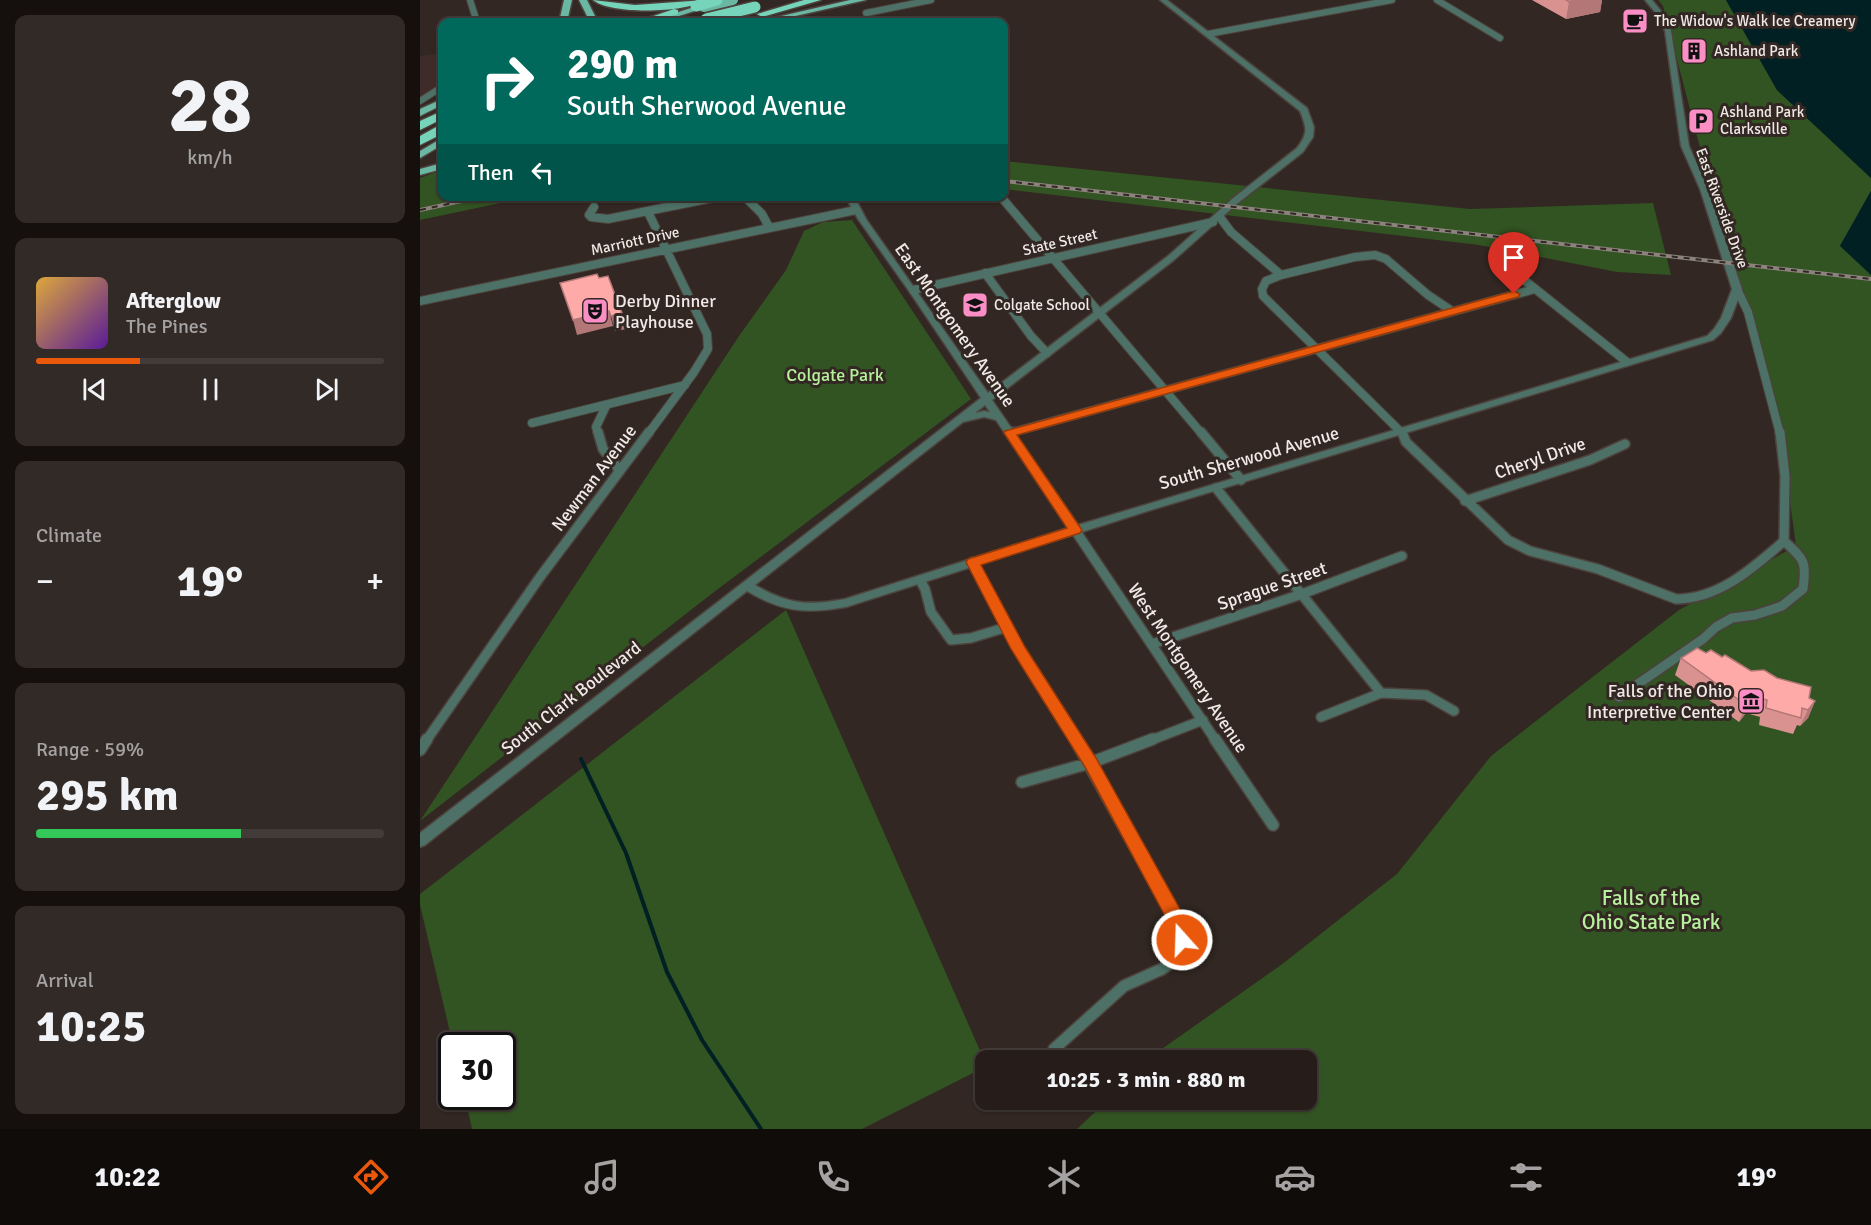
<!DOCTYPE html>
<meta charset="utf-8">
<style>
:root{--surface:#261d1a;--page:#322a27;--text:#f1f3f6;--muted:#a4a2a2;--line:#423b39;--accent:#ea580c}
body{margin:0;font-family:Signika,sans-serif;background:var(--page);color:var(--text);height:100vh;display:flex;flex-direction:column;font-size:22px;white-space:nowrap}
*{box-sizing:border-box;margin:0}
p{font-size:20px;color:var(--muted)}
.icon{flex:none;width:33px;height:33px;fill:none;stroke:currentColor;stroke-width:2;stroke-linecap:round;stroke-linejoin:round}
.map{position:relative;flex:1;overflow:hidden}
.details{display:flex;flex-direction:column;gap:15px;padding:15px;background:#15100e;width:420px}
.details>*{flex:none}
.top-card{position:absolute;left:18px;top:18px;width:570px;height:183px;border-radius:12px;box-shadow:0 2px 4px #0004,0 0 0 2px var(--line);background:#00695c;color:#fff;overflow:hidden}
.speed{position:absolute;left:18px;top:1032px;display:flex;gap:12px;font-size:30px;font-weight:700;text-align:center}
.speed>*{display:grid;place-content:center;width:78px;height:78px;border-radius:50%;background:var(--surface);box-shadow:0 2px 4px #0004,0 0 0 2px var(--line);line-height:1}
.speed .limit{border:3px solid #111;border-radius:9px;background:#fff;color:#111}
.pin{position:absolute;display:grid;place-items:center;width:51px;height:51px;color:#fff;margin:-62px -26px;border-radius:50% 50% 50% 0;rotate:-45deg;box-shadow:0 0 6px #0007}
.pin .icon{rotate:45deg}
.me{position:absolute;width:66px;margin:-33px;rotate:340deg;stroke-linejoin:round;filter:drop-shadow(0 0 4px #0008)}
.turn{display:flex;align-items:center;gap:21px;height:126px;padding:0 30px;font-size:27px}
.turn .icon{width:78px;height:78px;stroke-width:2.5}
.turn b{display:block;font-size:42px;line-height:51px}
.then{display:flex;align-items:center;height:57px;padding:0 30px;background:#0003;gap:12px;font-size:22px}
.big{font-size:45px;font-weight:700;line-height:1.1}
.details .widget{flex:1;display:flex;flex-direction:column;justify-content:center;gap:9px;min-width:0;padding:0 21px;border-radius:12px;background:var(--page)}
.details .dial{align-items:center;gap:0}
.dial b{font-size:78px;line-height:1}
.song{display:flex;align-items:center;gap:18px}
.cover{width:72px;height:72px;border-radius:9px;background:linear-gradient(135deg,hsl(40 70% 55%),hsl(270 70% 35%))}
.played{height:6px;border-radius:3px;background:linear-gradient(90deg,var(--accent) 30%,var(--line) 30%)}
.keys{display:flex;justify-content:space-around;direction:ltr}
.heat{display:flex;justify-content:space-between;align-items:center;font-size:33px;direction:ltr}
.charge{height:9px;border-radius:4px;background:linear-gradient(90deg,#34c759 59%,var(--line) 0)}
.trip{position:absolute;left:555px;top:1050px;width:342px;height:60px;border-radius:12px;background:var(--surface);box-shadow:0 2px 4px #0004,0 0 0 2px var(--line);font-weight:700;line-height:60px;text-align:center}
.menu{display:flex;height:96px;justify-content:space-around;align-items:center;background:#0f0c0a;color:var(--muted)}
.menu .icon{width:42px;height:42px}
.menu .selected{color:var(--accent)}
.menu b{font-size:27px;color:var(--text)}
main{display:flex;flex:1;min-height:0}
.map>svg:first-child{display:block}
.medical{fill:#3f2b2a}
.green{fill:#325322}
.water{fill:#002023}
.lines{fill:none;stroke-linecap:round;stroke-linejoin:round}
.stream{stroke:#002023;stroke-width:4}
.minor-far3-casing{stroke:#4d423d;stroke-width:8}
.minor-far2-casing{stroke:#4d423d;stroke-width:10}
.minor-far1-casing{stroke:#4d423d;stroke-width:12}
.minor-casing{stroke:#4d423d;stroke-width:14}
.tertiary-casing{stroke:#4d423d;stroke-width:3}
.primary-casing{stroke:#4d423d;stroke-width:3}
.motorway-casing{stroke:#4d423d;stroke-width:3}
.minor-far3{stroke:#4d7166;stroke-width:6}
.minor-far2{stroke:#4d7166;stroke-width:8}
.minor-far1{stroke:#4d7166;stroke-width:9}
.minor{stroke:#4d7166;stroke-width:11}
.tertiary{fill:#4d7166;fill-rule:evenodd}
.primary{fill:#6ab8a3;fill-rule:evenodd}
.motorway{fill:#75d4ba;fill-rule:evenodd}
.rail-casing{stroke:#8c837f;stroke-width:4}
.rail{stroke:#322722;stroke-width:2;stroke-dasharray:6;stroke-linecap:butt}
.primary-bridge-casing{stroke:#4d423d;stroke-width:12;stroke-linecap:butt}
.motorway-bridge-casing{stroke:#4d423d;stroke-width:14;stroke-linecap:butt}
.primary-bridge{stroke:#6ab8a3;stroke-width:10}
.motorway-bridge{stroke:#75d4ba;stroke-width:11}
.wall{fill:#da9290}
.shaded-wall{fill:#b27776}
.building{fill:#feaaa8;stroke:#b27776;stroke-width:1.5}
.route{fill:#ea580c;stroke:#983908;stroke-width:1.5}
.labels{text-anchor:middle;stroke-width:6;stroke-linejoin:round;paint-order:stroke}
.far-poi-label{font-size:15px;fill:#f0e9e5;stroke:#322722;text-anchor:start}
.far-street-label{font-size:15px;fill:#f0e9e5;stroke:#322722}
.poi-label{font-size:18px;fill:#f0e9e5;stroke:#322722;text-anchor:start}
.street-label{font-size:18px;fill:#f0e9e5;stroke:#322722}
.park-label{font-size:18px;fill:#b5f19b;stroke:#322722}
.near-park-label{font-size:21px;fill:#b5f19b;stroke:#322722}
</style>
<main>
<section class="details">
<div class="widget dial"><b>28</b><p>km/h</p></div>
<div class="widget">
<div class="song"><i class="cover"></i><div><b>Afterglow</b><p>The Pines</p></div></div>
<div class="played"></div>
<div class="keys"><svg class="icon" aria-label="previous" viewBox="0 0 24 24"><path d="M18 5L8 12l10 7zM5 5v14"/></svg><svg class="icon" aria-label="pause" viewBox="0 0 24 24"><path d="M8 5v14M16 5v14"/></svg><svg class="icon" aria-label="next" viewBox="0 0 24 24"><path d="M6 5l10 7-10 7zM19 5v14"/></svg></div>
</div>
<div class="widget"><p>Climate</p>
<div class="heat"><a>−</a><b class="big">19°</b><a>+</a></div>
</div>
<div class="widget"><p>Range · 59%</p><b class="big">295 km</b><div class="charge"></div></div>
<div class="widget"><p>Arrival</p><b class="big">10:25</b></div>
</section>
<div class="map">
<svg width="1451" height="1129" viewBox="0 0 1451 1129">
<rect width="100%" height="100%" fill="#322722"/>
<path class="medical" d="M22 53V85L0 98V56Z"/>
<path class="green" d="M1238 0H1306L1357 90 1451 178V191L1420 246 1451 249V1129H657L688 1100H886V1060H728L739 1051 861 965 977 874 1071 756 1259 610 1376 546 1359 420 1317 289 1243 6Z
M584 161 1050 209 1233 203 1251 275 1197 272 1059 245 584 189Z
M22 170V196L109 197 0 220V178Z
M432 220 551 399 294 592 0 821 319 336 366 270 384 231 403 222Z
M366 610 565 1062V1067L442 1129H52L45 1097 82 1096V1046L33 1045 0 905V894Z"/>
<path class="water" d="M1306 0H1451V178L1357 90Z
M1451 191V275L1420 246Z"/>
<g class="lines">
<path class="stream" d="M161 759 206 853 247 972 282 1040 341 1129"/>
<defs>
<path id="minor-far3" d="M50 0 57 22
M1017 0 1080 38
M446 13 511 0
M788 34 972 0
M0 101 22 87"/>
<path id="minor-far2" d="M324 196 342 214 349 227
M582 198 782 434
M174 207 169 215 171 217 188 219 302 196
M799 216 811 232 861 275 846 281 842 289 843 296 983 434
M565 273 611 336 627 353
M861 275 935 257 955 255 966 259 1008 295 1032 311
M1104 280 1207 362
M1317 289 1328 312 1360 434
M493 290 793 222
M0 301 436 210
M112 423 265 385
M590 433 1115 289
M178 434 176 427 186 406
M228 434 274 372 288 349 287 334 228 212"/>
<path id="minor-far1" d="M178 432 183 449 200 471
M781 432 821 480
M982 432 986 442 1088 540 1110 551 1178 569 1256 599C1299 599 1333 568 1364 541
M1360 432 1365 476 1364 541
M590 433 592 432
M796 488 961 693
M1045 501 1170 460 1205 444
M655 530 796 741
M553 562 599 649 656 741
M500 580 505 589 511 612 531 640 551 638 587 627
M732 644 882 594 982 556
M1199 697 1283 639 1296 627 1312 618 1335 615 1362 606 1383 589C1387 562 1384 559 1364 541
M901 717 961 693 1006 695 1034 711
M6 741 120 577 229 432
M729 741 783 720"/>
<path id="minor" d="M795 739 853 825
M0 750 7 739
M602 782 670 763 733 739
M634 1049 704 986 742 969 757 958 762 940 759 926 655 739"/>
<path id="tertiary" d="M297 0H303L318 22H312Z
M740 0H747L887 108 894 127 893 137 883 152 818 203 754 260 572 400 658 525 1287 336 1294 329 1301 318 1312 289 1280 189 1261 146 1245 31 1239 17 1225 0H1232L1245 16 1251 31 1269 146 1288 189 1322 289 1311 318 1301 333 1293 340 731 510 426 607C386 614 362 612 327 591L5 845 0 847V833L561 398 489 291 438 219 425 196H434L446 219 568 393 748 256 812 199 877 148C888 133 887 129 880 111ZM565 405 570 412 564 411 555 413ZM564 417 576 420 648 528 425 599C388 606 368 604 335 585L543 422Z"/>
<path id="primary" d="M144 0H152L147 22H139Z
M159 0H167L178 22H170Z
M430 0H446L349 22H335Z
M277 6 284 8 240 22H228Z
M22 99V105L0 116V109Z
M22 138V145L0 158V151Z
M22 163V169L0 175V169Z"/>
<path id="motorway" d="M173 0 215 5 285 0C267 13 191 15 173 0Z
M384 0H401L342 17 337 14Z
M254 9 258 10V14L230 22H216Z
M286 16 291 19 290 21 269 22Z
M22 111V119L0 130V121Z
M18 126H22V134L0 145V136Z"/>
</defs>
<use href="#minor-far3" class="minor-far3-casing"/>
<use href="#minor-far2" class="minor-far2-casing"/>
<use href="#minor-far1" class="minor-far1-casing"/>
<use href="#minor" class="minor-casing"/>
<use href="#tertiary" class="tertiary-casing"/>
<use href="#primary" class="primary-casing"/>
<use href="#motorway" class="motorway-casing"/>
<use href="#minor-far3" class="minor-far3"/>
<use href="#minor-far2" class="minor-far2"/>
<use href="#minor-far1" class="minor-far1"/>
<use href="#minor" class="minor"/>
<use href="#tertiary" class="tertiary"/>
<use href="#primary" class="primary"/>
<use href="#motorway" class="motorway"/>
<defs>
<path id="rail" d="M293 0 305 22
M305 0 332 22
M555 22 575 19
M584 181 1451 279
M0 210 65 196"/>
</defs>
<use href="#rail" class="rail-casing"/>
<use href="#rail" class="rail"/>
<defs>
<path id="primary-bridge" d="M284 7 313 0"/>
<path id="motorway-bridge" d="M276 6 297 0
M286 19 335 7"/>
</defs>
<use href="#primary-bridge" class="primary-bridge-casing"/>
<use href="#motorway-bridge" class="motorway-bridge-casing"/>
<use href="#primary-bridge" class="primary-bridge"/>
<use href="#motorway-bridge" class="motorway-bridge"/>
</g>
<path class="wall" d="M1112 0H1182L1180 12 1146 19Z
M1286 653 1302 657 1331 671 1357 678 1395 701 1388 718 1380 726 1377 725 1373 734 1339 725 1340 717 1326 713 1319 722 1255 675 1261 658Z"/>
<path class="shaded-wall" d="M1160 0H1182L1180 12 1146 19 1149 2Z
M189 311 193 326 157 335 153 320Z
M202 313 207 329 195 331 191 316Z
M1333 696 1326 713 1319 722 1326 705Z
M1395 701 1388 718 1380 726 1388 710Z"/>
<path class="building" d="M1146 0H1160L1149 2Z
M177 274 179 278 188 276 202 313 191 316 189 311 153 320 140 283Z
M1277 648 1286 653 1291 650 1302 657 1305 655 1331 671 1344 670 1357 678 1391 687 1389 698 1395 701 1388 710 1382 708 1381 718 1346 708 1347 700 1333 696 1326 705 1261 658Z"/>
<path class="route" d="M1094 291 1100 294 1098 297 597 435 662 530 660 533 561 565 605 647 676 758 766 920 771 940 769 946 762 948 756 946 751 927 665 767 591 649 546 562 548 559 647 528 584 433 585 431Z"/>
<defs>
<symbol id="cafe-square" viewBox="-11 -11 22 22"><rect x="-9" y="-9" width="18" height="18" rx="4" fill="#fb8fc5" stroke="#322722"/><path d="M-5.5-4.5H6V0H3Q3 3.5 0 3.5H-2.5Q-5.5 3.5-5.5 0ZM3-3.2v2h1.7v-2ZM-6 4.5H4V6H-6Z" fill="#111"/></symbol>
<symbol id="building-square" viewBox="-11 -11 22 22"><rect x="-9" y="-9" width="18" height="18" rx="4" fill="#fb8fc5" stroke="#322722"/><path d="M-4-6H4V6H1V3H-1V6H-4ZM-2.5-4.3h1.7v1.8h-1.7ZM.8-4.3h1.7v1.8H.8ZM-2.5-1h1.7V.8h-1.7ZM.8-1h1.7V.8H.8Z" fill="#111"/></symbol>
<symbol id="parking-square" viewBox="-11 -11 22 22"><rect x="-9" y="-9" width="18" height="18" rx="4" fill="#fb8fc5" stroke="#322722"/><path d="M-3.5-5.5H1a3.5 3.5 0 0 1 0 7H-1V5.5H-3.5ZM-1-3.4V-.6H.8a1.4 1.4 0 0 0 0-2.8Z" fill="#111"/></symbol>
<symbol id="school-square" viewBox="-11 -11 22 22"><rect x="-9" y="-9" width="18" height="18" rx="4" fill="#fb8fc5" stroke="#322722"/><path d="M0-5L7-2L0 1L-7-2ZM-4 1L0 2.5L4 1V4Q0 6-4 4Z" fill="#111"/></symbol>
<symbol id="theatre-square" viewBox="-11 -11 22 22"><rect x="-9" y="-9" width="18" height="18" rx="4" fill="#fb8fc5" stroke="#322722"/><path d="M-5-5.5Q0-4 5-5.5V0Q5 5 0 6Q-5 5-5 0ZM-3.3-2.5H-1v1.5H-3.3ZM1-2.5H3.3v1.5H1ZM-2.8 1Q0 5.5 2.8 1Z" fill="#111"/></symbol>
<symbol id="museum-square" viewBox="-11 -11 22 22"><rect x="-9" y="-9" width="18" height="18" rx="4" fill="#fb8fc5" stroke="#322722"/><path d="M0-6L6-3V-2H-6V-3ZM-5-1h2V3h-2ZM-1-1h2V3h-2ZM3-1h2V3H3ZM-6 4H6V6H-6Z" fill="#111"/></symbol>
</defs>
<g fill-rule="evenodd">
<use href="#cafe-square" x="1200" y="6" width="30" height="30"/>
<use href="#building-square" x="1259" y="36" width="30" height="30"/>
<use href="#parking-square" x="1266" y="106" width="30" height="30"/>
<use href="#school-square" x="540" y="290" width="30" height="30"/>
<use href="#theatre-square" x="160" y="296" width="30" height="30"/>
<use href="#museum-square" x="1316" y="686" width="30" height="30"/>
</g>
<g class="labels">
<g class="far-poi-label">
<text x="1234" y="26">The Widow's Walk Ice Creamery</text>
<text x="1294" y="56">Ashland Park</text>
<text x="1300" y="117">Ashland Park<tspan x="1300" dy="17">Clarksville</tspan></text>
<text x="574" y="310">Colgate School</text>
</g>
<g class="far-street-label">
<text transform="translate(1302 208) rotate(70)" y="5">East Riverside Drive</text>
<text transform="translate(215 241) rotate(-12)" y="5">Marriott Drive</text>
<text transform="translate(640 242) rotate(-13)" y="5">State Street</text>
</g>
<g class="poi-label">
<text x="195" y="307">Derby Dinner<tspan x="195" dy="21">Playhouse</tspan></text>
<text x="1312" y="697" text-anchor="end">Falls of the Ohio<tspan x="1312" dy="21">Interpretive Center</tspan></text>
</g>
<g class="street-label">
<text transform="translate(535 325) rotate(55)" y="6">East Montgomery Avenue</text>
<text transform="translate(829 458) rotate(-16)" y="6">South Sherwood Avenue</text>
<text transform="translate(1120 458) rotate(-19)" y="6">Cheryl Drive</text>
<text transform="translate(174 478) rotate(-53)" y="6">Newman Avenue</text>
<text transform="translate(852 586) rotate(-19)" y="6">Sprague Street</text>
<text transform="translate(768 668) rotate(56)" y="6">West Montgomery Avenue</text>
<text transform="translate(151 698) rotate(-38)" y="6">South Clark Boulevard</text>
</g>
<g class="park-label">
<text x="415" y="381">Colgate Park</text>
</g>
<g class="near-park-label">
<text x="1231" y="905">Falls of the<tspan x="1231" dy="24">Ohio State Park</tspan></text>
</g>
</g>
</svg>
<div class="speed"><div class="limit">30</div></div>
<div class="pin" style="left:1094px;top:294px;background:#d93025"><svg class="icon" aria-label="arrive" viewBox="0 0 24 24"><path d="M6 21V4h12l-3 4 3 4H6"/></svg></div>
<svg class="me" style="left:762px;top:940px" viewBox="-20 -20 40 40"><circle r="17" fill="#ea580c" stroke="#fff" stroke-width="3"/><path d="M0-11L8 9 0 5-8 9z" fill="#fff"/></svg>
<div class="trip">10:25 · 3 min · 880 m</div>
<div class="top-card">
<div class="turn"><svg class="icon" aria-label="right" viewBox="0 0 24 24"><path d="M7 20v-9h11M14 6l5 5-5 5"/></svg><div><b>290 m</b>South Sherwood Avenue</div></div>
<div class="then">Then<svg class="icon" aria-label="left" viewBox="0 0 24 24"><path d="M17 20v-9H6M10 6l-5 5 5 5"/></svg></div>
</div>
</div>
</main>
<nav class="menu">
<b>10:22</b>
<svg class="icon selected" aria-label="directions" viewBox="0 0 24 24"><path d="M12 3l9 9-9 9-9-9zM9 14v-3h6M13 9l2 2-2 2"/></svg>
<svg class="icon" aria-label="music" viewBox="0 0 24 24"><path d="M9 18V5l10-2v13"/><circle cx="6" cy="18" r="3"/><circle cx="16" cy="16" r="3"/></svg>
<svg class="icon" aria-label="phone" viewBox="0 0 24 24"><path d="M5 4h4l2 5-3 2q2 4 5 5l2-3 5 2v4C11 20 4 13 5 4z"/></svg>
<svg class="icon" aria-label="climate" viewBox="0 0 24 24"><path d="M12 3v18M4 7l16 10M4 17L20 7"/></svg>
<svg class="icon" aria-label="car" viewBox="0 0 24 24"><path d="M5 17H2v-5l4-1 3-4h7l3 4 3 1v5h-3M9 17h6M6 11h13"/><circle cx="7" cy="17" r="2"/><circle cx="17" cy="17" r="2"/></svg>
<svg class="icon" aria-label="filters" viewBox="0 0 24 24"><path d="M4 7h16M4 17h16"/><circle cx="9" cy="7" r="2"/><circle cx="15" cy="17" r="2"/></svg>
<b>19°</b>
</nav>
